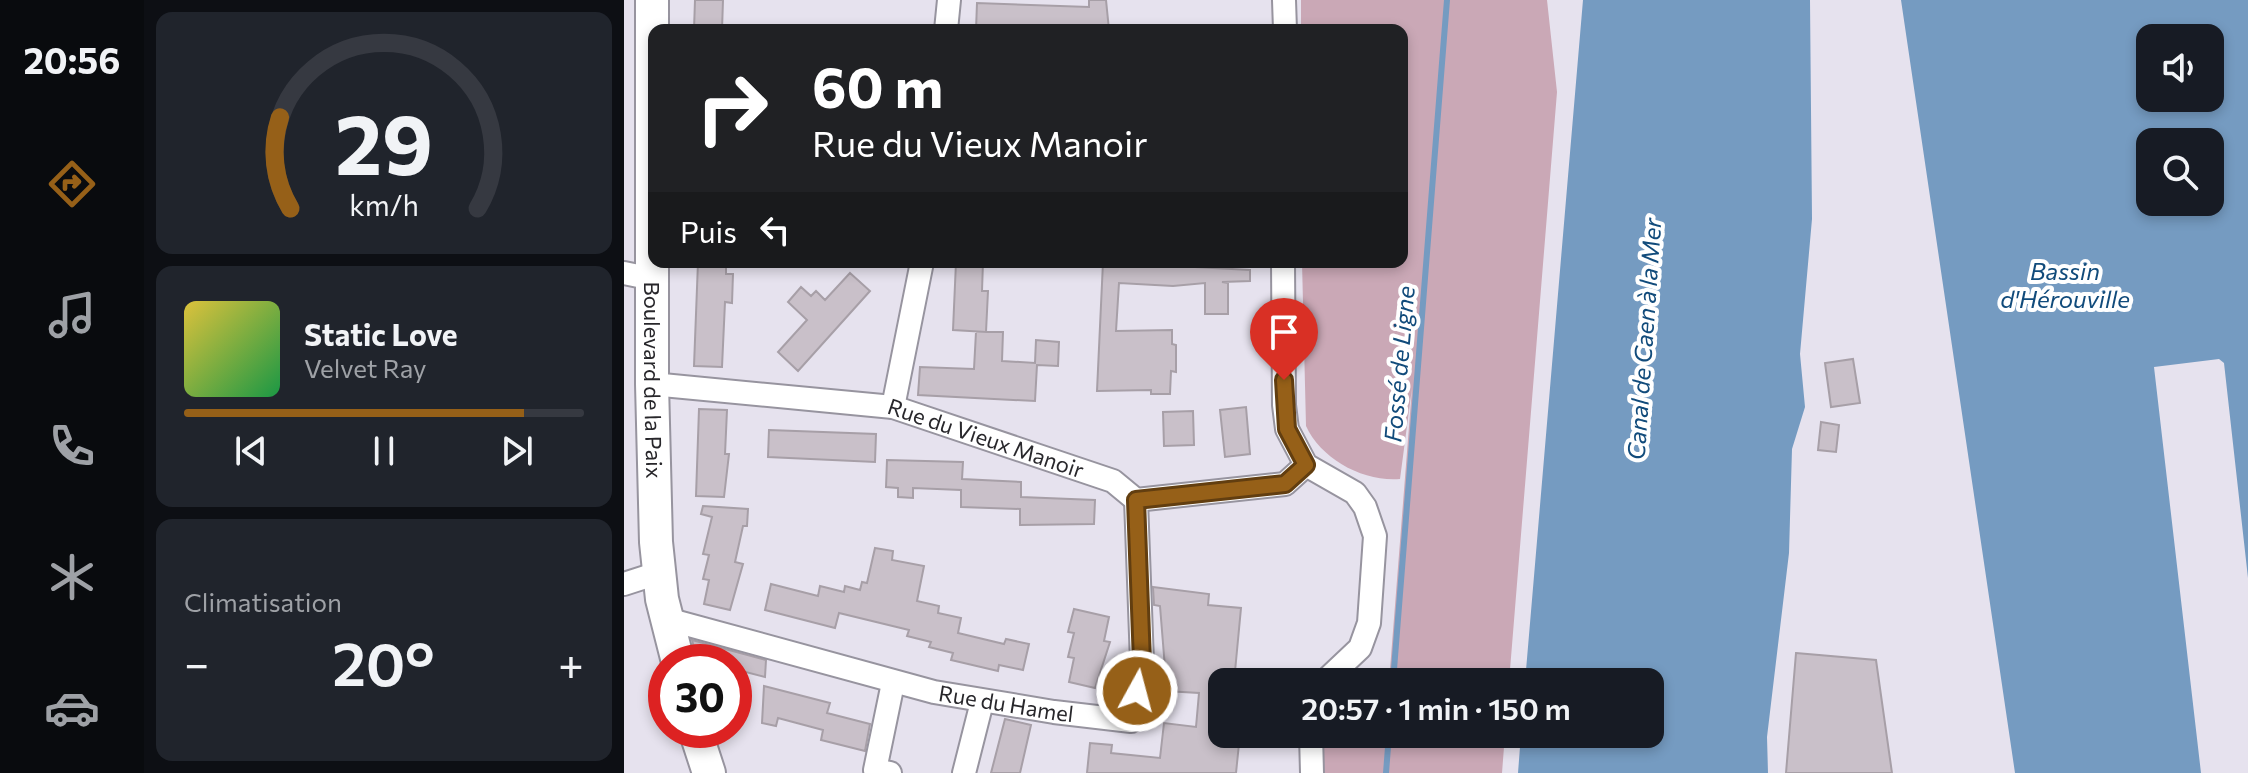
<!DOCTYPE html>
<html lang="fr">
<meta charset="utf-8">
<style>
:root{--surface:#171b24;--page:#20242c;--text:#f1f3f6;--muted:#9ea1a6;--line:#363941;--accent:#966018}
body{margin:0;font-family:Commissioner,sans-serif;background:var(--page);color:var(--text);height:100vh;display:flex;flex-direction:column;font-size:30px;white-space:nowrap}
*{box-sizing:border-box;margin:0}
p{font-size:26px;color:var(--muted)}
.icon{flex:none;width:44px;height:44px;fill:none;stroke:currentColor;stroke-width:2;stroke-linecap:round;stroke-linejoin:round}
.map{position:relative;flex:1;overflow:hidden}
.sheet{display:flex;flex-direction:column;gap:12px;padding:12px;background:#0d0f14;width:480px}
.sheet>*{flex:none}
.hud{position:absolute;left:24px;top:24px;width:760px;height:244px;border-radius:16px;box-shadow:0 4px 12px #0003;background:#202124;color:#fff;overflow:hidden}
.fabs{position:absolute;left:1512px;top:24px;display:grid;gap:16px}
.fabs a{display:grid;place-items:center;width:88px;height:88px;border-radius:16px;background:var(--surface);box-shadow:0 4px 12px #0003;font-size:40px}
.speed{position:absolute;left:24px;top:644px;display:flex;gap:16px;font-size:40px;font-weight:700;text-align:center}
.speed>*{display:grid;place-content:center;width:104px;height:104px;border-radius:50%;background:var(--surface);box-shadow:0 4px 12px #0003;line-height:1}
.speed .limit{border:12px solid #d22;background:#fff;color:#111}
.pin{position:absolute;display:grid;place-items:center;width:68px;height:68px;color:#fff;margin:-82px -34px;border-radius:50% 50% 50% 0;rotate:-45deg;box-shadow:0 0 8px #0007}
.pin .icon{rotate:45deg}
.me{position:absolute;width:88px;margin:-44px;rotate:7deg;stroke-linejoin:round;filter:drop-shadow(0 0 6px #0008)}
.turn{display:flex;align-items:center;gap:28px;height:168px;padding:0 32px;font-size:36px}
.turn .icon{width:104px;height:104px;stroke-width:2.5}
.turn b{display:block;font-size:56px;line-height:68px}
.then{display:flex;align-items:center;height:76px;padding:0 32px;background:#0003;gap:16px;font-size:30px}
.big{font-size:60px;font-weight:600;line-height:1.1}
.sheet .card{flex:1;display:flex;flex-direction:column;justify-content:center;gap:12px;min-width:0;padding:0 28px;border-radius:16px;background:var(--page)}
.sheet .dial{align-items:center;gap:0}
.dial svg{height:208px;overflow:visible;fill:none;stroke:var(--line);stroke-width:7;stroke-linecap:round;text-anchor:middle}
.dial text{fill:var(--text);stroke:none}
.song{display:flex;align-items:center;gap:24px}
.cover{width:96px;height:96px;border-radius:12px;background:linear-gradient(135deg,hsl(50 70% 55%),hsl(140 70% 35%))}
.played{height:8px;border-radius:4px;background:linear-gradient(90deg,var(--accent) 85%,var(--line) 85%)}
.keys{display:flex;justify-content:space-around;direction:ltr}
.heat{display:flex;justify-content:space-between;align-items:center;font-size:44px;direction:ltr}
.trip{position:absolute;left:584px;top:668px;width:456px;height:80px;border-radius:16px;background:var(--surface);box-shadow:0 4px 12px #0003;font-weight:600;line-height:80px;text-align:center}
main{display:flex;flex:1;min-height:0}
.tabs{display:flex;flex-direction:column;width:144px;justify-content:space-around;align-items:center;background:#090b0e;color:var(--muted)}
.tabs .icon{width:56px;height:56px}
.tabs .current{color:var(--accent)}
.tabs b{font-size:36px;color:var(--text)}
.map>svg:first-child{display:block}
.green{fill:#caa8b6}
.water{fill:#759bc1;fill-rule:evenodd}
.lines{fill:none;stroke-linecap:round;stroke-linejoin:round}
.stream{stroke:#759bc1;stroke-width:6}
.building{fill:#c9c0c9;stroke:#a79fa7;stroke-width:2}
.street-casing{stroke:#97949f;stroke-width:26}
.secondary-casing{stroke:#97949f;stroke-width:36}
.street{stroke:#fff;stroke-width:22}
.secondary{stroke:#fff;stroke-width:32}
.route-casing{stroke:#623e10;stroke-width:20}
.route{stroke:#966018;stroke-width:14}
.labels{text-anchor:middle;stroke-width:8;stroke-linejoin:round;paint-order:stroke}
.street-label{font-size:22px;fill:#28272b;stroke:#fff}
.water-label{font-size:24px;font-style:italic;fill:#114b7b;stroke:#fff}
</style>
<main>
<nav class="tabs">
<b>20:56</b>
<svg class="icon current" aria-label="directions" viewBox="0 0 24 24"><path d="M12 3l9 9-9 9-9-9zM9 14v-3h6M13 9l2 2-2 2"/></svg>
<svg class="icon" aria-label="music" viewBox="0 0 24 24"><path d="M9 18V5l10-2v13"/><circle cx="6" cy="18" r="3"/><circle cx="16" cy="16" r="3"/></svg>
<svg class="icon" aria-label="phone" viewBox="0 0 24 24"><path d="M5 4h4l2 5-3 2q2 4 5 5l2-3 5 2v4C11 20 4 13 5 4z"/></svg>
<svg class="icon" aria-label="climate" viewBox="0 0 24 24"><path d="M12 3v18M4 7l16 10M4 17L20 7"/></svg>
<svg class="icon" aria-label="car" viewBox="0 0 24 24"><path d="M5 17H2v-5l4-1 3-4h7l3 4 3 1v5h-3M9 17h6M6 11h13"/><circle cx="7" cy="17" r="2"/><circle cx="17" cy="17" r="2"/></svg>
</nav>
<section class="sheet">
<div class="card dial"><svg viewBox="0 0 100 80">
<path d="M14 69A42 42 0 1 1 86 69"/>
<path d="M14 69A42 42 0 0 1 10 34" stroke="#966018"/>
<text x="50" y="56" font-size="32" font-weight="700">29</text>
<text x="50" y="72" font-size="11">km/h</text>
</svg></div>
<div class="card">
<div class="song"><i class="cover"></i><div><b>Static Love</b><p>Velvet Ray</p></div></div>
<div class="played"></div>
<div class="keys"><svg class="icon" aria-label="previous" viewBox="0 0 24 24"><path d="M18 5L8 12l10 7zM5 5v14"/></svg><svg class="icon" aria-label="pause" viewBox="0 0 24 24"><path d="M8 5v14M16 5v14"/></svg><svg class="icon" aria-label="next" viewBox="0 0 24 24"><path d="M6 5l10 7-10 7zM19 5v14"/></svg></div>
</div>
<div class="card"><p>Climatisation</p>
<div class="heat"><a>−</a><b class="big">20°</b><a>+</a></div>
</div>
</section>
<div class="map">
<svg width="1624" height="773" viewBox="0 0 1624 773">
<rect width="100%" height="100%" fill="#e6e2ee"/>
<path class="green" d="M677 0H923L933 92 885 682H765L788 388 776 479C739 482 697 459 682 426L678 262H778V30H677Z
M691 734H881L878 773H691Z"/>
<path class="water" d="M959 0H1186L1188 219 1176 354 1181 407 1168 449 1165 553 1143 737 1144 773H894L897 734H1026V682H901Z
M1277 0H1624V578L1600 363 1595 359 1530 367 1577 773H1391ZM1526 38H1586V98H1526ZM1526 142H1586V202H1526Z"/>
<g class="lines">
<path class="stream" d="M769 682 823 0
M762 773 765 734"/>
</g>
<path class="building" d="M71 0H99L98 30H70Z
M465 0H482L485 30H352L353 3 465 7Z
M74 262H102V274H109L108 303 101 302 98 367 70 366Z
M332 262H359L358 291H364L362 332 329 330Z
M479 262 626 270V281L598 282 604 283V314H581V283L549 286 495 283 492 331 548 330V344L552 345V372L547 371 546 394H527V390L473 391Z
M226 273 246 291 174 371 154 352 183 320 164 302 177 287 187 296 192 291 201 300Z
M352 332H379L378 361 411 363 412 340 435 342 434 366 413 365 411 401 294 395 296 367 350 369Z
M1229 359 1236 403 1207 407 1201 363Z
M622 407 626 454 601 457 596 410Z
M75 409 103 410 101 454H105L100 497 72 496Z
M569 411 570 445 540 446 539 412Z
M1197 422 1215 425 1212 452 1194 450Z
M145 430 252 434 251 462 144 457Z
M263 460 339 462 338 479 397 482V497L471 500 470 524 396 525V509L337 507V490L289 488V498L274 497V488L262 487Z
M79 506 124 509 123 526H119L111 562 119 564 106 610 80 604 85 580 79 579 85 555 79 554 88 517 77 514Z
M251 548 269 551 268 560 300 566 293 601 315 606 314 613 337 618 334 633 380 644 382 639 405 644 399 670 375 665 374 671 327 660 329 653 305 647 307 642 283 636 285 630 215 613 211 628 141 610 147 584 194 596 196 586 220 592 221 586 236 590 238 582 243 583Z
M529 587 585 594 584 605 617 608 610 682H598V734H616L612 773H463L466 743 488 745 487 753 536 758 540 723 572 727 575 693 542 691 544 669 541 668 536 606 530 605Z
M450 609 485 617 480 641 486 642 471 688 445 682 450 658 444 657 450 633 444 632Z
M68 640 142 660 141 677 110 669V662H82L72 656Z
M1172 653 1252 660 1268 773H1162Z
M140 686 206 703 203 713 246 724 241 751 197 740 199 730 154 718 152 726 138 723Z
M381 719 407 725 396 773H367Z"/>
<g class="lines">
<defs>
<g id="street">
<path d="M660 0 661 30"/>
<path d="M322 30 325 0"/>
<path d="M659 262 660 405 663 429 682 465 731 493 741 507 751 536 745 623 736 648 700 682"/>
<path d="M0 273 29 279"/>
<path id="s1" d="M28 384 269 407 489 481 512 500 661 484 682 465"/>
<path d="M269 407 298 262"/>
<path d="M0 584 34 573"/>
<path id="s2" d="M43 619 310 692 430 712 507 721 518 662 512 500"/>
<path d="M687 734 688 773"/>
<path d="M266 773 251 770 269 683"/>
<path d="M340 773 358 702"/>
</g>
<g id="secondary">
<path id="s3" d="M28 0V384L32 542 38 599 54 662"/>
<path d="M71 730 85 773"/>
</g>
</defs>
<use href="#street" class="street-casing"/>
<use href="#secondary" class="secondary-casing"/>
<use href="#street" class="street"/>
<use href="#secondary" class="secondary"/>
</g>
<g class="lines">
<defs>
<path id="route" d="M513 691 518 662 512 500 661 484 682 465 663 429 660 380"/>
</defs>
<use href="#route" class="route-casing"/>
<use href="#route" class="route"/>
</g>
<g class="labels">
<g class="street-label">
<text dy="8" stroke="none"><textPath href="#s3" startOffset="380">Boulevard de la Paix</textPath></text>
<text dy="8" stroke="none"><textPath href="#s1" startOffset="340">Rue du Vieux Manoir</textPath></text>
<text dy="8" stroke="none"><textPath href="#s2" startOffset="350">Rue du Hamel</textPath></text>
</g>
<g class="water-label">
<text x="1441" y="280">Bassin<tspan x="1441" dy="28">d'Hérouville</tspan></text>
<text transform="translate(1021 339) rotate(-86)" y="8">Canal de Caen à la Mer</text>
<text transform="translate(776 364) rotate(-85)" y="8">Fossé de Ligne</text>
</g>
</g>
</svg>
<div class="fabs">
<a><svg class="icon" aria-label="sound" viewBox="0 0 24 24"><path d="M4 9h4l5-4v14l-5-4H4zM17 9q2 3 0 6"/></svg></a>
<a><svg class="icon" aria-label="search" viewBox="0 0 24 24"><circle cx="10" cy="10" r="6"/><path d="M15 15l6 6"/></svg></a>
</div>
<div class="speed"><div class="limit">30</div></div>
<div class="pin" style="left:660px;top:380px;background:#d93025"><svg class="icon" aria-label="arrive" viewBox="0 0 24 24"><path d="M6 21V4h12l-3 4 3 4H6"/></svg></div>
<svg class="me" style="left:513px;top:691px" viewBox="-20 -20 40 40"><circle r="17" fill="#966018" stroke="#fff" stroke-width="3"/><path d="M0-11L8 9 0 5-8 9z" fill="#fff"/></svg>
<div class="trip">20:57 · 1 min · 150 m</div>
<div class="hud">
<div class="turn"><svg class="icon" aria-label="right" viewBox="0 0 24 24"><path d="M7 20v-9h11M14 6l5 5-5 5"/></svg><div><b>60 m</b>Rue du Vieux Manoir</div></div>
<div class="then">Puis<svg class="icon" aria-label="left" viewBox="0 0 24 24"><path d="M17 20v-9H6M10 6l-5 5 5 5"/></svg></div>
</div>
</div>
</main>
